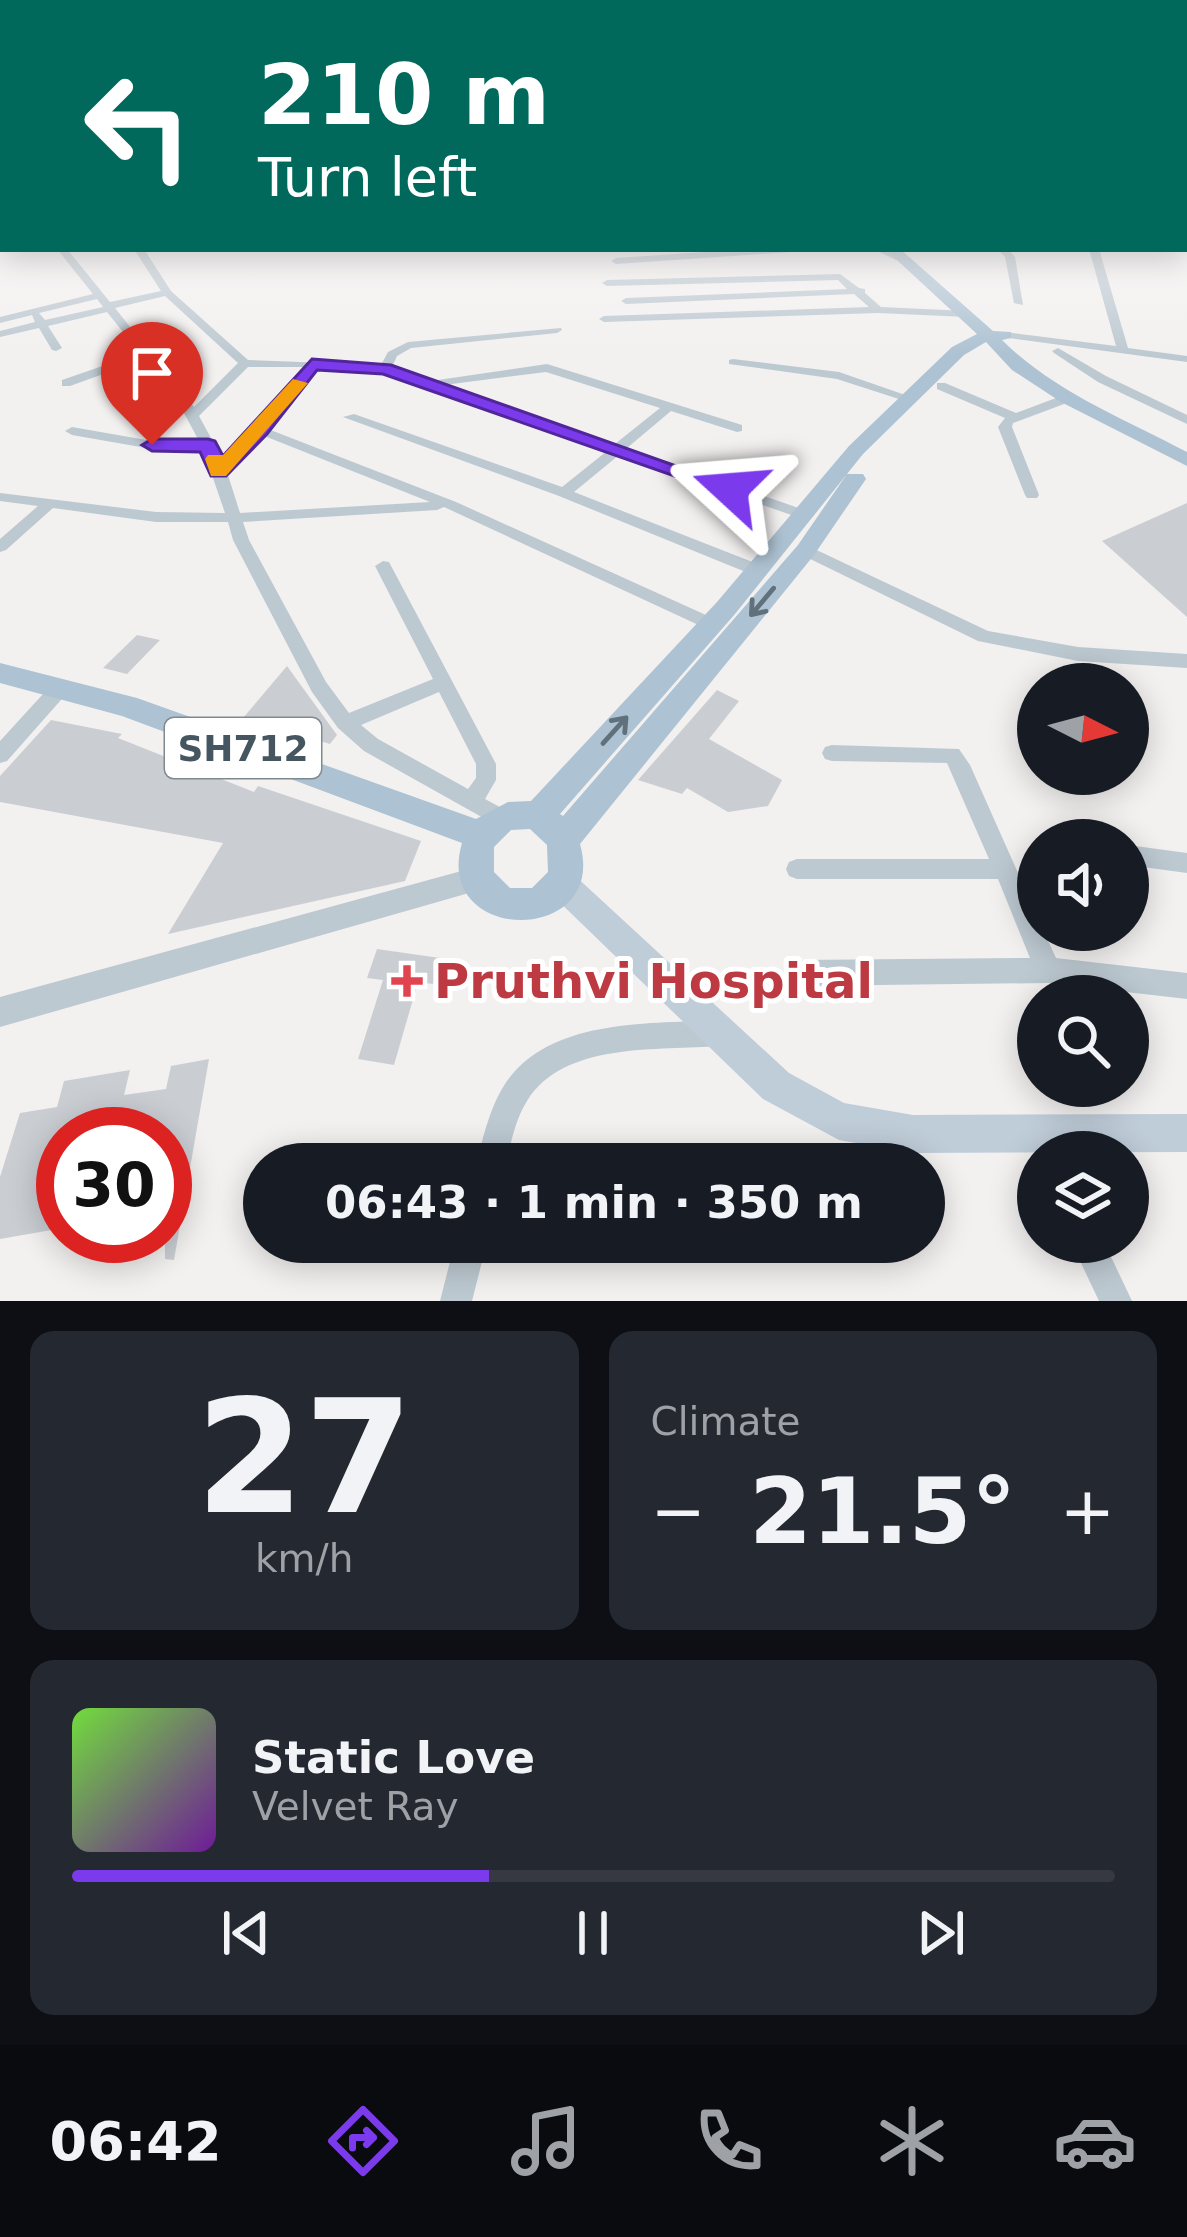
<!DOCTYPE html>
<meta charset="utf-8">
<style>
:root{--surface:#171b24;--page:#242831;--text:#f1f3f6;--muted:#9ea1a6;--line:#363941;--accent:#7c3aed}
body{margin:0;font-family:"DejaVu Sans",sans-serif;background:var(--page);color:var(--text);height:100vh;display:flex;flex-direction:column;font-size:45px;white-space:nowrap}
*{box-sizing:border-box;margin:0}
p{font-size:39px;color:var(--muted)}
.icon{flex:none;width:66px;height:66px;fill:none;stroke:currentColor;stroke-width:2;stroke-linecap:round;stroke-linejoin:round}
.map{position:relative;height:1301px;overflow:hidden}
.panel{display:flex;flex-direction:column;gap:30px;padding:30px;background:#0d0f14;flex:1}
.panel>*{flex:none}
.hud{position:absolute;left:0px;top:0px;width:1188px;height:252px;box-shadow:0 6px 30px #0003;background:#00695c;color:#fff;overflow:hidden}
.needle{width:78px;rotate:96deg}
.controls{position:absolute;left:1017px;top:663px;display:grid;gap:24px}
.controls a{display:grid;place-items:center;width:132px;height:132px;border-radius:50%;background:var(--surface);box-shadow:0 6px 30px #0003;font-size:60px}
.speed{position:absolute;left:36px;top:1107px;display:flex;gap:24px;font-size:60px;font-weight:700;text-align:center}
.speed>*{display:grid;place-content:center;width:156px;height:156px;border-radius:50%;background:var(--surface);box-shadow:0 6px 30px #0003;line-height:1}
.speed .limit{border:18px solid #d22;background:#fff;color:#111}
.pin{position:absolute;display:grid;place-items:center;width:102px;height:102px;color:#fff;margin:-123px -51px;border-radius:50% 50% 50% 0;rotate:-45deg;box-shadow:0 0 12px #0007}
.pin .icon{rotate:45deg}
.me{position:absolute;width:132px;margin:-66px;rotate:289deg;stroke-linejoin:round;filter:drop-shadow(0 0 9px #0008)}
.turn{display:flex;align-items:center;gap:42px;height:252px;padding:0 60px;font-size:54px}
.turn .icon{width:156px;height:156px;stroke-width:2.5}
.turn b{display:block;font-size:84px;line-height:102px}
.big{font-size:90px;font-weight:600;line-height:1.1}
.panel .tile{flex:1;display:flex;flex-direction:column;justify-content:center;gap:18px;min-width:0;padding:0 42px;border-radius:24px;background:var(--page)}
.panel .dial{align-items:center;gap:0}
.dial b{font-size:156px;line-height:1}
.song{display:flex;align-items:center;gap:36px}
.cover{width:144px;height:144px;border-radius:18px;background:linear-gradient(135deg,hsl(100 70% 55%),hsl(280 70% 35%))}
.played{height:12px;border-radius:6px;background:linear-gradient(90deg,var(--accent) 40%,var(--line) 40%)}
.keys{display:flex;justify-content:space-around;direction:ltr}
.heat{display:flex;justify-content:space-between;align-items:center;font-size:66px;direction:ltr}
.panel .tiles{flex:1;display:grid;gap:30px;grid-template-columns:1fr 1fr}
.tile:last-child{grid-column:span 2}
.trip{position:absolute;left:243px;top:1143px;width:702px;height:120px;border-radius:60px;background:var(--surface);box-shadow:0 6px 30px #0003;font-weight:600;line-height:120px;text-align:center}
.dock{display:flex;height:192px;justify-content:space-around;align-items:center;background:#090b0e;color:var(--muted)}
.dock .icon{width:84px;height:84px}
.dock .on{color:var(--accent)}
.dock b{font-size:54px;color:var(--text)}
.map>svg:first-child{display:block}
.building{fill:#caced3}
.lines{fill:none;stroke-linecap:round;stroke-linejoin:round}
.minor{fill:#bdc9d1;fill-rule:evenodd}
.tertiary{fill:#bdc9d1;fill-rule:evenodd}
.secondary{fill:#bfcdd9;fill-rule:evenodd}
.primary{fill:#adc2d2;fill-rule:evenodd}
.oneway{stroke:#60717c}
.route{fill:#7c3aed;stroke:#51269a;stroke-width:3}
.slow{fill:#f59e0b}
.health-dot{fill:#e0444e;stroke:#fff;stroke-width:4.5}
.labels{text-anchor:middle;stroke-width:10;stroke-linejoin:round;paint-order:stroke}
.shield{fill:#fff;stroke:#7e8990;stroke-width:3}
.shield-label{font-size:36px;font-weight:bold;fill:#465660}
.near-health-label{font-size:48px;font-weight:bold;fill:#be3a42;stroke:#fff;text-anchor:start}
</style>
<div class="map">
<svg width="1187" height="1301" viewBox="0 0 1187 1301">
<rect width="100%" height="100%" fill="#f3f0f0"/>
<path class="building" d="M1187 503V617L1102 541Z
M137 635 160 640 127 674 103 668Z
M287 666 337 735 330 744 243 718Z
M717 690 739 701 709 739 782 780 768 806 728 812 687 788 682 794 638 780Z
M51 720 122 734 118 738 254 792 258 786 421 841 405 881 168 934 223 843 0 802V776Z
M377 949 440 958 433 984 418 982 394 1065 358 1059 383 980 367 978Z
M209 1059 174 1260 165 1259V1134H63V1228L0 1239V1177L20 1113 57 1107 64 1081 130 1070 124 1095 166 1089 171 1066Z"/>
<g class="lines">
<path class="minor" d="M0 185H3V189H0Z
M0 201H3V205H0Z
M0 220H3V226H0Z
M1185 237 1187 238V244L1185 243Z
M0 243H3V249H0Z
M57 249H67L110 302 161 291 134 249H144L171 291 248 360 381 365 388 352 408 342 561 328 562 330 557 333 411 348 397 356 392 367 431 381 547 364 742 425V431L737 432 671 411 627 448 810 512 812 515 810 518H800L619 455 574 492 765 567 767 571 759 576 753 575 559 496 343 417 354 414 562 487 607 451 384 372 315 368 268 429 456 502 717 620 720 624 717 628H705L444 507 437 510 243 522 249 540 326 682 349 713 433 679 375 566 383 561 389 562 496 764V780L485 799 511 813 514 820 511 827 503 829 364 751 338 728 312 692 233 540 228 522H156L53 508 6 550 0 552V539L38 506 0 501V493L156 512 225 513 203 449H152L72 435 65 431 72 427 152 441H199L177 400 145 359 70 386H62V380L140 353 107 312 48 326 62 348 56 351 52 350 39 328 0 337V331L35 322 32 315 0 323V317L93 294ZM165 296 238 363 194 407 115 308ZM97 299 103 307 45 320 39 313ZM248 367H303L255 427 223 460 199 416ZM546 372 660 408 615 444 444 385ZM262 435 430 502 240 513 227 472ZM439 692 476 764V778L468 789 378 739 361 725Z
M751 249H796L791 252 616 264 611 261 616 258Z
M873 249H886L904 258 896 260Z
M998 249H1008L1015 257 1023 305 1014 303 1005 257Z
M1089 249H1099L1128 348 1187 356V362L1001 337 1000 335 1005 332 1116 346Z
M840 274 859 288 865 289V293L881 307 967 311 972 314 967 317 878 313 604 322 599 319 604 316 869 307 854 294 626 304 621 301 626 298 847 289 838 280 607 286 602 283 607 280Z
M1058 348 1106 376 1187 415V424L1098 382 1054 353 1052 351Z
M733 359 839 372 914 398 908 402 837 379 729 364V360Z
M937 383H945L1016 413 1064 395H1072V401L1013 423 1012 427 1039 495 1037 498H1027L1025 495 998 427 1005 418 937 389Z
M806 545 988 631 1078 647 1187 654V668L1078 661 978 641 800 554 798 550Z
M61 680 68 682 70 687 68 692 7 761 0 763V741L54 682Z
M832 745 959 749 970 765 1038 918V930H1043L1056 958 1187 973V999L1048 983 799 986 790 982 786 973 790 964 799 960 1030 958 998 879H797L789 876 786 869 789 862 797 859H989L947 763 832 761 825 759 822 753 825 747Z
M1128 845 1187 853V873L1128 865Z
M720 1020 729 1024 733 1033 729 1042 720 1046C659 1051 564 1041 527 1101 515 1120 511 1143 506 1164H476C484 1135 491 1101 510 1077 557 1018 652 1024 720 1020Z
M455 1242H487L472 1301H440Z
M1071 1242H1104L1132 1301H1099Z"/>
<path class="tertiary" d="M476 867 486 870 489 879 486 888 476 891 0 1027V997Z"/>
<path class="secondary" d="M561 869 572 873 789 1073 844 1103 913 1115 1187 1114V1152L913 1153 839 1140 763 1099 550 893 546 883 550 873Z"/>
<path class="primary" d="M885 249H900L993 331 1011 332V338L1002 340C1053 391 1124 419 1187 452V466L1061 402 1012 370 986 342 964 355 863 454 735 614 560 814 563 816 798 545 847 474H863L866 479 814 555 580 844C609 946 432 945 462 843L122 716 0 683V663L137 698 476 819 508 802 531 801 717 602 849 446 952 347 977 334ZM530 829 547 845 548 872 532 888H510L494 872V847L511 830Z"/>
</g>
<defs><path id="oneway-shaft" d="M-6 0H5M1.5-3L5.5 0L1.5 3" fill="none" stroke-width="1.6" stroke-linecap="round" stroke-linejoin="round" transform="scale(3)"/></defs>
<g class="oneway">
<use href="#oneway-shaft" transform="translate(762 602) rotate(130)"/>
<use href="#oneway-shaft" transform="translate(615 730) rotate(-48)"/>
</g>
<linearGradient id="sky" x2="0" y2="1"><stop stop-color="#7fc8ee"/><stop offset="0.49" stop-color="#faf8f8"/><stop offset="1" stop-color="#faf8f8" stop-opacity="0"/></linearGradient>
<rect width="1187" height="356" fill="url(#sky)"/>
<path class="route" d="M312 359 391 365 741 489 738 493H723L383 374 317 370 267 434 226 476H211L200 452 152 451 142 445 152 439H208L215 441 223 456Z"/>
<path class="slow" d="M293 379 308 383 226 476H211L205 459 208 455H223Z"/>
<path class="health-dot" d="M401 963h12v12h12v12h-12v12h-12v-12h-12v-12h12z"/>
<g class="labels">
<rect class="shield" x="165" y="718" width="156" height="60" rx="9"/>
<g class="shield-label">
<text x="243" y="761">SH712</text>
</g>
<g class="near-health-label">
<text x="434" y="998">Pruthvi Hospital</text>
</g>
</g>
</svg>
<div class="controls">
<a><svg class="needle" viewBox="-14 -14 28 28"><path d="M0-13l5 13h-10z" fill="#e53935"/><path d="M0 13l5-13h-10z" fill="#9ea1a6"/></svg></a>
<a><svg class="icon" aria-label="sound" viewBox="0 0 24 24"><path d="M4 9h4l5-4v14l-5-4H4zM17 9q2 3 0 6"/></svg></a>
<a><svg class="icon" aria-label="search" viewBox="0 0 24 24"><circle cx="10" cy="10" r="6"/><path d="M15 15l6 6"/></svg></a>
<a><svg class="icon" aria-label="layers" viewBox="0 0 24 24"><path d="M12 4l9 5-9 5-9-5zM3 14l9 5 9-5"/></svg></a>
</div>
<div class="speed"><div class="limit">30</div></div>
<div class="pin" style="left:152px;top:445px;background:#d93025"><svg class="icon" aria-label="arrive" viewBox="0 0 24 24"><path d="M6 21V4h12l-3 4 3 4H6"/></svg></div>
<svg class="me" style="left:730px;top:489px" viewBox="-20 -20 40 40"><path d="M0-17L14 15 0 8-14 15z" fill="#7c3aed" stroke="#fff" stroke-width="4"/></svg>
<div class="trip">06:43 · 1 min · 350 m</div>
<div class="hud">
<div class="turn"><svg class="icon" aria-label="left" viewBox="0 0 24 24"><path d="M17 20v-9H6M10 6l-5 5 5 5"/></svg><div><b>210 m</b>Turn left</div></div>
</div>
</div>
<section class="panel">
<div class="tiles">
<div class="tile dial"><b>27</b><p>km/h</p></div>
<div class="tile"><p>Climate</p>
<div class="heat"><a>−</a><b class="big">21.5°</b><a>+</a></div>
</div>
<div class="tile">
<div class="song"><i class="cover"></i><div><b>Static Love</b><p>Velvet Ray</p></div></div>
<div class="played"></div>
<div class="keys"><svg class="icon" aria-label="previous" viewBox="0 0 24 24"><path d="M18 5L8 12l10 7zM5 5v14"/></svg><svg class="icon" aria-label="pause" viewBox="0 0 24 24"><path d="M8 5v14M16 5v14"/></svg><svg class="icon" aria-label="next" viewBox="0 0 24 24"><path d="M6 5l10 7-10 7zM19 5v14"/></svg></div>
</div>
</div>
</section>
<nav class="dock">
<b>06:42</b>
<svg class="icon on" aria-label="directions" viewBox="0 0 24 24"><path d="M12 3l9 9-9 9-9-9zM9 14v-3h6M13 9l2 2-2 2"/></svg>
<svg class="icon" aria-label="music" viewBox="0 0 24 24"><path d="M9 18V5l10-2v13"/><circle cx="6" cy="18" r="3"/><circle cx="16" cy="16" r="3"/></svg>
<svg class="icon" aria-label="phone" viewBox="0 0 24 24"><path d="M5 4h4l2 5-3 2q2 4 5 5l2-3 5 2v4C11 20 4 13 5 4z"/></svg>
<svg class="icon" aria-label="climate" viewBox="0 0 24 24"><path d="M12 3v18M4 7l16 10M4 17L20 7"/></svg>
<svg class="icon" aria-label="car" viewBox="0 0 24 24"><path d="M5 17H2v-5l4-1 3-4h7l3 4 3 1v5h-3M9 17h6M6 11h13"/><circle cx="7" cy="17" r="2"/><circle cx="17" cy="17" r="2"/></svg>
</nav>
